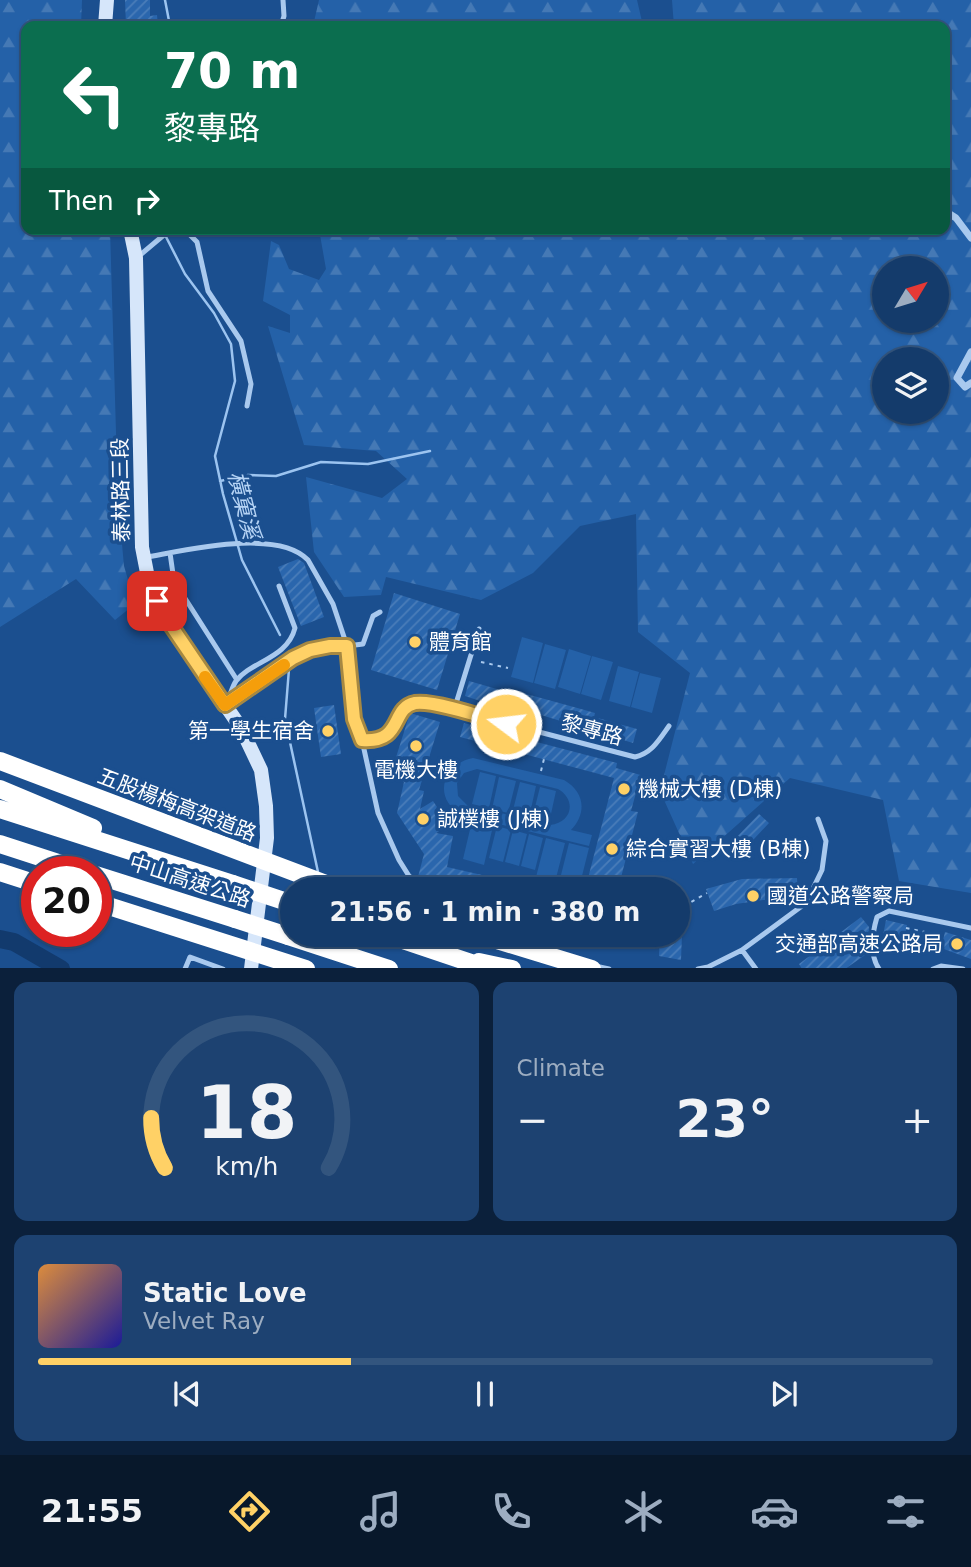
<!DOCTYPE html>
<meta charset="utf-8">
<style>
:root{--surface:#143b6b;--page:#1d4271;--text:#f1f3f6;--muted:#9dadc1;--line:#33557e;--accent:#ffd166}
body{margin:0;font-family:"DejaVu Sans","Noto Sans TC",sans-serif;background:var(--page);color:var(--text);height:100vh;display:flex;flex-direction:column;font-size:26px;white-space:nowrap}
*{box-sizing:border-box;margin:0}
p{font-size:23px;color:var(--muted)}
.icon{flex:none;width:38px;height:38px;fill:none;stroke:currentColor;stroke-width:2;stroke-linecap:round;stroke-linejoin:round}
.map{position:relative;height:968px;overflow:hidden}
.drawer{display:flex;flex-direction:column;gap:14px;padding:14px;background:#0b203b;flex:1}
.drawer>*{flex:none}
.banner{position:absolute;left:21px;top:21px;width:929px;height:214px;border-radius:14px;box-shadow:0 2px 5px #0004,0 0 0 2px var(--line);background:#0b6e4f;color:#fff;overflow:hidden}
.needle{width:46px;rotate:52deg}
.buttons{position:absolute;left:872px;top:256px;display:grid;gap:14px}
.buttons a{display:grid;place-items:center;width:77px;height:77px;border-radius:50%;background:var(--surface);box-shadow:0 2px 5px #0004,0 0 0 2px var(--line);font-size:35px}
.speed{position:absolute;left:21px;top:856px;display:flex;gap:14px;font-size:35px;font-weight:700;text-align:center}
.speed>*{display:grid;place-content:center;width:91px;height:91px;border-radius:50%;background:var(--surface);box-shadow:0 2px 5px #0004,0 0 0 2px var(--line);line-height:1}
.speed .limit{border:10px solid #d22;background:#fff;color:#111}
.pin{position:absolute;display:grid;place-items:center;width:60px;height:60px;color:#fff;margin:-30px;border-radius:14px;box-shadow:0 4px 10px #0006}
.me{position:absolute;width:77px;margin:-38px;rotate:285deg;stroke-linejoin:round;filter:drop-shadow(0 0 5px #0008)}
.turn{display:flex;align-items:center;gap:24px;height:147px;padding:0 28px;font-size:32px}
.turn .icon{width:91px;height:91px;stroke-width:2.5}
.turn b{display:block;font-size:49px;line-height:60px}
.then{display:flex;align-items:center;height:66px;padding:0 28px;background:#0003;gap:14px;font-size:26px}
.big{font-size:52px;font-weight:800;line-height:1.1}
.drawer .widget{flex:1;display:flex;flex-direction:column;justify-content:center;gap:10px;min-width:0;padding:0 24px;border-radius:14px;background:var(--page)}
.drawer .dial{align-items:center;gap:0}
.dial svg{height:182px;overflow:visible;fill:none;stroke:var(--line);stroke-width:7;stroke-linecap:round;text-anchor:middle}
.dial text{fill:var(--text);stroke:none}
.song{display:flex;align-items:center;gap:21px}
.cover{width:84px;height:84px;border-radius:10px;background:linear-gradient(135deg,hsl(30 70% 55%),hsl(240 70% 35%))}
.played{height:7px;border-radius:4px;background:linear-gradient(90deg,var(--accent) 35%,var(--line) 35%)}
.keys{display:flex;justify-content:space-around;direction:ltr}
.heat{display:flex;justify-content:space-between;align-items:center;font-size:38px;direction:ltr}
.drawer .tiles{flex:1;display:grid;gap:14px;grid-template-columns:1fr 1fr}
.widget:last-child{grid-column:span 2}
.trip{position:absolute;left:280px;top:877px;width:410px;height:70px;border-radius:35px;background:var(--surface);box-shadow:0 2px 5px #0004,0 0 0 2px var(--line);font-weight:800;line-height:70px;text-align:center}
.dock{display:flex;height:112px;justify-content:space-around;align-items:center;background:#08182b;color:var(--muted)}
.dock .icon{width:49px;height:49px}
.dock .current{color:var(--accent)}
.dock b{font-size:32px;color:var(--text)}
.map>svg:first-child{display:block}
.forest{fill:url(#forest-firs);fill-rule:evenodd}
.garden{fill:#2461a8;fill-rule:evenodd}
.lines{fill:none;stroke-linecap:round;stroke-linejoin:round}
.stream{stroke:#9cc4f0;stroke-width:2.5}
.river{stroke:#123a6d;stroke-width:18}
.building{fill:url(#building-hatch)}
.path{stroke:#a9c9ee;stroke-width:2;stroke-dasharray:3.5 5;stroke-linecap:butt}
.service{stroke:#a9c9ee;stroke-width:5}
.minor{stroke:#a9c9ee;stroke-width:7}
.secondary{stroke:#d6e6fa;stroke-width:14}
.motorway{stroke:#fff;stroke-width:18}
.motorway-bridge{stroke:#fff;stroke-width:18}
.route-casing{stroke:#a68842;stroke-width:18}
.route{stroke:#ffd166;stroke-width:12}
.slow{stroke:#f59e0b;stroke-width:12}
.poi-dot{fill:#ffd166;stroke:#1b4f8f;stroke-width:2.5}
.labels{text-anchor:middle;stroke-width:7;stroke-linejoin:round;paint-order:stroke}
.street-label{font-size:21px;fill:#fff;stroke:#1b4f8f}
.poi-label{font-size:21px;fill:#fff;stroke:#1b4f8f;text-anchor:start}
.water-label{font-size:23px;font-style:italic;fill:#b5d3f5;stroke:#1b4f8f}
</style>
<div class="map">
<svg width="971" height="969" viewBox="0 0 971 969">
<defs>
<pattern id="forest-firs" width="22" height="20" patternUnits="userSpaceOnUse" patternTransform="scale(1.75)"><rect width="22" height="20" fill="#2461a8"/><path d="M5 1l3.5 6h-7zM16 11l3.5 6h-7z" fill="#4579b5"/></pattern>
<pattern id="building-hatch" width="6" height="6" patternUnits="userSpaceOnUse" patternTransform="scale(1.75)"><rect width="6" height="6" fill="#2a66ad"/><path d="M-1 1l2-2M0 6l6-6M5 7l2-2" fill="none" stroke="#4a7db9"/></pattern>
</defs>
<rect width="100%" height="100%" fill="#1b4f8f"/>
<path class="forest" d="M0 0H82L81 26H26V229H110L118 501 124 566 135 604 115 620 76 579 0 627Z
M319 0H637L643 26H313Z
M672 0H971V893L899 881 883 800 790 778 693 864 660 791 690 673 638 632 636 514 580 526 533 573 481 600 386 577 381 595 344 597 314 552 306 477 382 498 407 479 376 451 304 445 268 326 290 333V315L263 301 271 241 279 245 289 269 319 280 326 269 319 229H945V26H674ZM884 268H936V320H884ZM884 359H936V411H884Z"/>
<path class="garden" d="M522 637 543 643 533 683 511 677Z
M545 644 566 650 555 689 534 683Z
M569 649 591 656 580 694 558 687Z
M592 656 613 662 601 700 581 694Z
M618 666 639 672 630 707 609 701Z
M640 673 661 678 652 713 631 707Z
M473 758 564 780C585 792 587 813 571 830L592 835 589 846 462 815C432 799 442 764 473 758ZM477 769 558 789C577 800 572 823 550 825L467 805 458 796 457 783 464 773Z
M480 772 496 776 489 808 472 804Z
M499 777 516 781 508 813 492 809Z
M520 782 536 786 529 818 512 814Z
M540 787 556 791 549 823 532 819Z
M472 821 493 826 484 865 463 859Z
M497 826 511 830 503 862 489 858Z
M513 830 527 834 519 866 505 862Z
M529 834 543 838 535 870 521 866Z
M546 838 565 843 555 882 536 877Z
M569 843 589 848 579 888 559 883Z"/>
<g class="lines">
<path class="stream" d="M165 0 170 26
M162 229 185 274 214 313 231 344 235 381 215 456 223 494 242 560 280 635
M220 481 248 475 276 476 321 462 368 464 430 451
M289 669 285 719 318 872"/>
<path class="river" d="M0 939 14 942 61 969"/>
</g>
<path class="building" d="M125 0H150V16L157 15 158 26H126Z
M298 559 304 563 324 617 301 626 278 567Z
M394 593 460 614 437 690 371 670Z
M469 681 511 693 512 690 581 709 595 713 594 717 637 729 633 743 518 708 517 713 465 696Z
M334 705 341 754 321 757 314 708Z
M410 713 440 722 419 790 424 791 420 809 433 801 449 825 436 833 453 836 447 867 495 878 496 875 541 886 540 889H476L418 877 424 854 397 813 404 782 392 779 395 771 392 770Z
M464 723 617 763 616 768 644 776 641 790 637 789 631 811 638 812 618 889H597L586 886 614 778 460 737Z
M759 814 769 823 740 854 730 844Z
M797 878 798 900H763L736 904 714 911 706 889 742 879Z
M677 901 685 902 683 926H677Z
M861 917 869 927 868 953 845 969H802L799 964Z
M886 920 907 925 901 951 881 946Z
M945 932 971 940V959L941 948Z
M660 934H682L681 960 659 956Z"/>
<g class="lines">
<path class="path" d="M481 662 508 668
M273 732 301 728
M541 771 544 759
M684 906 707 893
M906 928 944 936"/>
<path class="service" d="M281 26 284 16 283 0
M184 229 197 242 208 291 241 341 251 384 247 406
M139 256 171 229
M170 553 174 581 237 680
M147 557C187 550 278 528 308 560L333 604 347 646 363 644 373 616 380 612
M227 702C230 696 232 687 236 681 251 661 287 659 295 628L279 586
M225 705 293 658 310 650 330 646H347L354 719 362 740 378 813 399 860 409 876 421 886 433 889
M454 710 479 629
M362 740C411 744 382 693 439 706L635 757C652 753 659 740 669 726
M742 950 806 903 822 870 826 841 818 819
M595 966 609 969
M185 969 190 957 223 969
M698 969 708 967 742 950 756 969
M879 969C869 954 872 934 877 917L889 911 971 928
M933 969 941 966 963 969"/>
<path class="minor" d="M945 211 956 218 971 238
M971 352 957 378 965 387 971 383"/>
<path class="secondary" d="M105 26 107 0
M130 229 136 258 142 547 149 583 166 619 241 728 261 770 266 806 267 838 251 969"/>
<path class="motorway" d="M0 789 93 828
M0 809 233 884
M0 844 86 872
M0 872 37 884
M96 875 235 919
M385 934 489 969
M477 934 592 969
M288 936 389 969
M479 962 512 969"/>
<path class="motorway-bridge" d="M0 761 339 889
M233 884 287 902
M96 902 306 969
M235 919 288 936"/>
</g>
<g class="lines">
<defs>
<path id="route" d="M157 601 166 618 225 705 293 658 310 650 330 646H347L354 719 362 740C404 743 390 708 415 703 434 700 486 718 506 724"/>
</defs>
<use href="#route" class="route-casing"/>
<use href="#route" class="route"/>
<path class="slow" d="M205 677 225 705 284 665"/>
</g>
<g class="poi-dot">
<circle cx="415" cy="642" r="7"/>
<circle cx="328" cy="731" r="7"/>
<circle cx="416" cy="746" r="7"/>
<circle cx="624" cy="789" r="7"/>
<circle cx="423" cy="819" r="7"/>
<circle cx="612" cy="849" r="7"/>
<circle cx="753" cy="896" r="7"/>
<circle cx="957" cy="944" r="7"/>
</g>
<g class="labels">
<g class="street-label">
<text transform="translate(121 490) rotate(-91)" y="7">泰林路三段</text>
<text transform="translate(592 730) rotate(15)" y="7">黎專路</text>
<text transform="translate(177 805) rotate(21)" y="7">五股楊梅高架道路</text>
<text transform="translate(190 881) rotate(18)" y="7">中山高速公路</text>
</g>
<g class="poi-label">
<text x="429" y="649">體育館</text>
<text x="314" y="738" text-anchor="end">第一學生宿舍</text>
<text x="416" y="777" text-anchor="middle">電機大樓</text>
<text x="638" y="796">機械大樓 (D棟)</text>
<text x="437" y="826">誠樸樓 (J棟)</text>
<text x="626" y="856">綜合實習大樓 (B棟)</text>
<text x="767" y="903">國道公路警察局</text>
<text x="943" y="951" text-anchor="end">交通部高速公路局</text>
</g>
<g class="water-label">
<text transform="translate(244 505) rotate(76)" y="8">橫窠溪</text>
</g>
</g>
</svg>
<div class="buttons">
<a><svg class="needle" viewBox="-14 -14 28 28"><path d="M0-13l5 13h-10z" fill="#e53935"/><path d="M0 13l5-13h-10z" fill="#9dadc1"/></svg></a>
<a><svg class="icon" aria-label="layers" viewBox="0 0 24 24"><path d="M12 4l9 5-9 5-9-5zM3 14l9 5 9-5"/></svg></a>
</div>
<div class="speed"><div class="limit">20</div></div>
<div class="pin" style="left:157px;top:601px;background:#d93025"><svg class="icon" aria-label="arrive" viewBox="0 0 24 24"><path d="M6 21V4h12l-3 4 3 4H6"/></svg></div>
<svg class="me" style="left:506px;top:724px" viewBox="-20 -20 40 40"><circle r="17" fill="#ffd166" stroke="#fff" stroke-width="3"/><path d="M0-11L8 9 0 5-8 9z" fill="#fff"/></svg>
<div class="trip">21:56 · 1 min · 380 m</div>
<div class="banner">
<div class="turn"><svg class="icon" aria-label="left" viewBox="0 0 24 24"><path d="M17 20v-9H6M10 6l-5 5 5 5"/></svg><div><b>70 m</b>黎專路</div></div>
<div class="then">Then<svg class="icon" aria-label="right" viewBox="0 0 24 24"><path d="M7 20v-9h11M14 6l5 5-5 5"/></svg></div>
</div>
</div>
<section class="drawer">
<div class="tiles">
<div class="widget dial"><svg viewBox="0 0 100 80">
<path d="M14 69A42 42 0 1 1 86 69"/>
<path d="M14 69A42 42 0 0 1 8 47" stroke="#ffd166"/>
<text x="50" y="56" font-size="32" font-weight="700">18</text>
<text x="50" y="72" font-size="11">km/h</text>
</svg></div>
<div class="widget"><p>Climate</p>
<div class="heat"><a>−</a><b class="big">23°</b><a>+</a></div>
</div>
<div class="widget">
<div class="song"><i class="cover"></i><div><b>Static Love</b><p>Velvet Ray</p></div></div>
<div class="played"></div>
<div class="keys"><svg class="icon" aria-label="previous" viewBox="0 0 24 24"><path d="M18 5L8 12l10 7zM5 5v14"/></svg><svg class="icon" aria-label="pause" viewBox="0 0 24 24"><path d="M8 5v14M16 5v14"/></svg><svg class="icon" aria-label="next" viewBox="0 0 24 24"><path d="M6 5l10 7-10 7zM19 5v14"/></svg></div>
</div>
</div>
</section>
<nav class="dock">
<b>21:55</b>
<svg class="icon current" aria-label="directions" viewBox="0 0 24 24"><path d="M12 3l9 9-9 9-9-9zM9 14v-3h6M13 9l2 2-2 2"/></svg>
<svg class="icon" aria-label="music" viewBox="0 0 24 24"><path d="M9 18V5l10-2v13"/><circle cx="6" cy="18" r="3"/><circle cx="16" cy="16" r="3"/></svg>
<svg class="icon" aria-label="phone" viewBox="0 0 24 24"><path d="M5 4h4l2 5-3 2q2 4 5 5l2-3 5 2v4C11 20 4 13 5 4z"/></svg>
<svg class="icon" aria-label="climate" viewBox="0 0 24 24"><path d="M12 3v18M4 7l16 10M4 17L20 7"/></svg>
<svg class="icon" aria-label="car" viewBox="0 0 24 24"><path d="M5 17H2v-5l4-1 3-4h7l3 4 3 1v5h-3M9 17h6M6 11h13"/><circle cx="7" cy="17" r="2"/><circle cx="17" cy="17" r="2"/></svg>
<svg class="icon" aria-label="filters" viewBox="0 0 24 24"><path d="M4 7h16M4 17h16"/><circle cx="9" cy="7" r="2"/><circle cx="15" cy="17" r="2"/></svg>
</nav>
